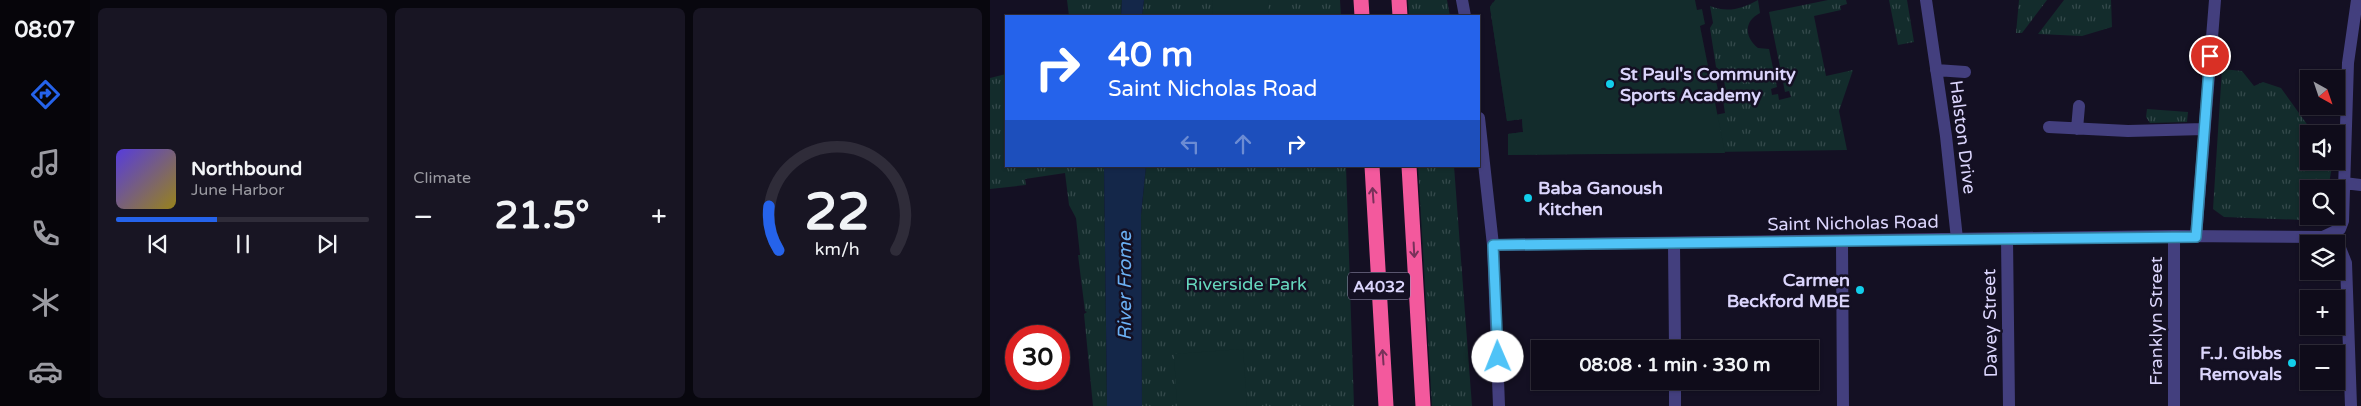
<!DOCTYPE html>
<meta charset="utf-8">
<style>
:root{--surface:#0f0c1a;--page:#181523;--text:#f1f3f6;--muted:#9b9ba2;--line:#2f2c39;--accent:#2563eb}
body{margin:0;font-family:"Varela Round",sans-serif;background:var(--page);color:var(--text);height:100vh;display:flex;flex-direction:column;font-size:19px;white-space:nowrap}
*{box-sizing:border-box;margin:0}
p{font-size:16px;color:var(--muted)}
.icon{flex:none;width:28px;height:28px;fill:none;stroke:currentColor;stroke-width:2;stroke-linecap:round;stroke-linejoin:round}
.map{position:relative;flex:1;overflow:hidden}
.side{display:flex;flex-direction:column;gap:8px;padding:8px;background:#08070e;width:900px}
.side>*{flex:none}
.top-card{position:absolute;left:15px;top:15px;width:475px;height:152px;border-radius:0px;box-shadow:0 1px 4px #0004,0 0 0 1px var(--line);background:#2563eb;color:#fff;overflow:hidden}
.needle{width:32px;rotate:140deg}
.fabs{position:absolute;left:1310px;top:70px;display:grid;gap:10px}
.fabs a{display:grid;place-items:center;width:45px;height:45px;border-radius:0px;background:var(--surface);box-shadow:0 1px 4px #0004,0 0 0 1px var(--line);font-size:25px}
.speed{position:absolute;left:15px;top:325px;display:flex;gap:10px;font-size:25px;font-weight:700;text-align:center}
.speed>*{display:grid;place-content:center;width:65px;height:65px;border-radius:50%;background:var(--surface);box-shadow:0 1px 4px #0004,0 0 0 1px var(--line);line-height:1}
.speed .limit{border:8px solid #d22;background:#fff;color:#111}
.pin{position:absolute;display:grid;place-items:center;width:42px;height:42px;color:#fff;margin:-21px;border:2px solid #fff;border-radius:50%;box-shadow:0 1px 5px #0007}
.me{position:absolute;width:55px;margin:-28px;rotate:359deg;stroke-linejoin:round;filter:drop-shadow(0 0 4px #0008)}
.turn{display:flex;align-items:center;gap:18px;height:105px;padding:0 20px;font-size:22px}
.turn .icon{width:65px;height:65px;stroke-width:2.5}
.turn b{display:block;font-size:35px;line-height:42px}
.lanes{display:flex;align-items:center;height:48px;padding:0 20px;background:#0003;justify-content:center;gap:25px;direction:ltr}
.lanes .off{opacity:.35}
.big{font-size:38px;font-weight:800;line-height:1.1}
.side .card{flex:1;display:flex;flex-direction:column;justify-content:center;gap:8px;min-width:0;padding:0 18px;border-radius:8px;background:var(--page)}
.side .dial{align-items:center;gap:0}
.dial svg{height:130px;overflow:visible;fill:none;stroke:var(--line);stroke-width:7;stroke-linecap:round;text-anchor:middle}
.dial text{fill:var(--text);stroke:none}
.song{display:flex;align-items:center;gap:15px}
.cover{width:60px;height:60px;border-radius:8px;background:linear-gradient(135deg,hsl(250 70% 55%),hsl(50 70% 35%))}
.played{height:5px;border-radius:2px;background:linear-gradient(90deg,var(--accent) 40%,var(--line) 40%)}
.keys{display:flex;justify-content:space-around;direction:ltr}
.heat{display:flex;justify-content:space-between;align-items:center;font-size:28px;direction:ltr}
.side .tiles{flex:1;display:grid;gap:8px;grid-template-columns:repeat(3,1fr)}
.trip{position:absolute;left:541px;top:340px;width:288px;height:50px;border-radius:0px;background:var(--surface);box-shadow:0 1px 4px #0004,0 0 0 1px var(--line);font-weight:800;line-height:50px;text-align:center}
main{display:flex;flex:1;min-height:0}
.menu{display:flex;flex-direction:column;width:90px;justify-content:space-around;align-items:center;background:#06050a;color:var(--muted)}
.menu .icon{width:35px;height:35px}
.menu .current{color:var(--accent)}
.menu b{font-size:22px;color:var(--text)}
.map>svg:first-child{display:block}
.grass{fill:url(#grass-tufts)}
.pitch{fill:#132c2c}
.water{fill:#142749}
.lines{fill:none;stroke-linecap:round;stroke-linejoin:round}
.minor{stroke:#433f7e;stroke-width:12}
.highway{stroke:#f3599d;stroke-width:15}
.oneway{stroke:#78315a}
.route-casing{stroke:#337fa1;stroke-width:12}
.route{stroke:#4fc3f7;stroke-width:9}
.poi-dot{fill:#12ceeb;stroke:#141023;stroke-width:2}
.labels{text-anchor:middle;stroke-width:5;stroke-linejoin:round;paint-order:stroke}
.shield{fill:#141023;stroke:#9f9abb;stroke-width:1}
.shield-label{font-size:16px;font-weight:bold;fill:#dbd5fc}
.poi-label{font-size:18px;font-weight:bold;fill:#dbd5fc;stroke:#141023;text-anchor:start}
.street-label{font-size:18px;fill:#dbd5fc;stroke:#141023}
.park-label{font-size:18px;fill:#66d7be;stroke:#141023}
.water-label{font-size:19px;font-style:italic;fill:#6bb0f4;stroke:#141023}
</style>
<main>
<nav class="menu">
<b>08:07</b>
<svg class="icon current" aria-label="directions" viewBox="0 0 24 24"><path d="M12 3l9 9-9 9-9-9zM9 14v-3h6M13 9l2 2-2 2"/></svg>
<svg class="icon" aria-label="music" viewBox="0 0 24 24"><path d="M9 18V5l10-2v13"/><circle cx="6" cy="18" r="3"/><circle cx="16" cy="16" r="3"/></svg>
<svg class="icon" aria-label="phone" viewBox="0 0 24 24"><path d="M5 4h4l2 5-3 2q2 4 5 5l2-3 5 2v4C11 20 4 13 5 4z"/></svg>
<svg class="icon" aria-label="climate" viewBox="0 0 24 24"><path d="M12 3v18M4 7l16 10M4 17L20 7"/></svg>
<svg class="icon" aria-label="car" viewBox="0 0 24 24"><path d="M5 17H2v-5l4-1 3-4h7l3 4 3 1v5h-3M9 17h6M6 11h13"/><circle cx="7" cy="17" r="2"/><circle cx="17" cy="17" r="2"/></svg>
</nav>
<section class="side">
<div class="tiles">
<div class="card">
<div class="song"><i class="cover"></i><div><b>Northbound</b><p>June Harbor</p></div></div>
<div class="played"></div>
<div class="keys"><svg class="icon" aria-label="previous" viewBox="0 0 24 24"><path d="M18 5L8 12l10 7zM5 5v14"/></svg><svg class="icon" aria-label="pause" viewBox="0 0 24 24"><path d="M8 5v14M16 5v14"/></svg><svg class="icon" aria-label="next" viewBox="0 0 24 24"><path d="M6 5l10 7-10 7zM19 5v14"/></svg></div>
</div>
<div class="card"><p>Climate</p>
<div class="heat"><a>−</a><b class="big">21.5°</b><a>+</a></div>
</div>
<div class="card dial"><svg viewBox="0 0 100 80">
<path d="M14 69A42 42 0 1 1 86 69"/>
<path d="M14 69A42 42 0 0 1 8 42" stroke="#2563eb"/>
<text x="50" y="56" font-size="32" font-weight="700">22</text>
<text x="50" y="72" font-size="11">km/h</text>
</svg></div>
</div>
</section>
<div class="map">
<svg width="1371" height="406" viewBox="0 0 1371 406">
<defs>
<pattern id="grass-tufts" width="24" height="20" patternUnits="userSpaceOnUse" patternTransform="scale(1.25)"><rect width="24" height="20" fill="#132c2c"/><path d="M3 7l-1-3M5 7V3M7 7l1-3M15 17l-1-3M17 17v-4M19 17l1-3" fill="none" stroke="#354a4c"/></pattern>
</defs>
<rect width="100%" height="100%" fill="#141023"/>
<path class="grass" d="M77 0H132L131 16H79Z
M154 0H350L351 16H152Z
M418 0H457L460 16H419Z
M768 0 770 13C754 21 754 37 768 48L779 49 787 87 781 89 782 95 788 94 789 100 801 97 799 91 795 92 779 12 838 0H856L857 4 850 6 851 10 824 16 836 76 863 70 849 111 857 150 518 155V134L533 132 532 119 517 121 500 7 503 2 543 151 735 113 732 94 735 87 733 73 726 67 720 28 723 23 720 6C737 13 752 9 768 0Z
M899 0H917L924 42 908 45Z
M1029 0H1057L1032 33H1026Z
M1074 0H1121L1122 27 1092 36 1048 34Z
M1232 69 1252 71 1264 86 1273 82 1291 88 1324 134H1319V161H1343L1338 189H1319V197C1311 205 1308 209 1313 220L1234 217 1223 209Z
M16 74V166H114L117 406H103L94 314 97 312 95 311 88 255H90L86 218 79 205 75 173 35 179 36 185 0 189V78Z
M1157 109 1198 112 1197 122 1160 123 1156 117Z
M156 166H356L364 406H152L151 215Z
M428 166H464L482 406H442Z"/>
<path class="pitch" d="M223 0H279L278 16H222Z
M505 0H705L707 10 712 9 715 24 710 26 720 76H725L728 90 723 92 735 153 518 155V134L533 132 532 119 517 121 500 7Z
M253 349 257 406H187L184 354Z"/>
<path class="water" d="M132 0H154L152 16H131Z
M114 166H156L151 215 152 406H117Z"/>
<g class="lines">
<path class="minor" d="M472 0 475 16
M936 0 956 136 967 239
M946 70 975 72
M489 118 503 245 509 406
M1059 127 1138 131 1214 129
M1087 129 1089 106
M1354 183 1371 185
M1344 233 1356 263 1361 406
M1184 236V406
M1206 237 1225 0
M1017 239 1019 406
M852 242 853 406
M684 244 685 349
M503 245 1184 236 1333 237 1350 229 1353 221 1358 63 1367 0
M685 381V406"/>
<path class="highway" d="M371 0 372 16
M409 0 410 16
M382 166 396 406
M419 166 433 406"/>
</g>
<defs><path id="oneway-shaft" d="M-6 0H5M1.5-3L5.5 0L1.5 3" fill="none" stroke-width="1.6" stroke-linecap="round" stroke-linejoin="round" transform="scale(1.25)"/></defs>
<g class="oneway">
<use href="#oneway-shaft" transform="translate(383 195) rotate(-94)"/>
<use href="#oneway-shaft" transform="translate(424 250) rotate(87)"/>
<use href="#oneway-shaft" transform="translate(393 357) rotate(-94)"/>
</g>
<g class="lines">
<defs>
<path id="route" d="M508 357 503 245 1206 237 1220 56"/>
</defs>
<use href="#route" class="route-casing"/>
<use href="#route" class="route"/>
</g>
<g class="poi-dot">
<circle cx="620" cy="84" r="5"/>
<circle cx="538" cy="198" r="5"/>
<circle cx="870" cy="290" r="5"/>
<circle cx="1302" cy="363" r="5"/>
</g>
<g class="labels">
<rect class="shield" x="358" y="272.5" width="62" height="27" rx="4"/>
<g class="shield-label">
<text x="389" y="292">A4032</text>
</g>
<g class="poi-label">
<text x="630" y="80">St Paul's Community<tspan x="630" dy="21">Sports Academy</tspan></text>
<text x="548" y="194">Baba Ganoush<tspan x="548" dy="21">Kitchen</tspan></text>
<text x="860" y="286" text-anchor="end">Carmen<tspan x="860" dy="21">Beckford MBE</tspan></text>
<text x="1292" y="359" text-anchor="end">F.J. Gibbs<tspan x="1292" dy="21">Removals</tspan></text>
</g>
<g class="street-label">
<text transform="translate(973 137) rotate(83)" y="6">Halston Drive</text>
<text transform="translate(863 223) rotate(-1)" y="6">Saint Nicholas Road</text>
<text transform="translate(1166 321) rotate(-90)" y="6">Franklyn Street</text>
<text transform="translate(1000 323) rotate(-91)" y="6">Davey Street</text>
</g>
<g class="park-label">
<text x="256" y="290">Riverside Park</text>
</g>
<g class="water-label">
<text transform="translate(134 286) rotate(-90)" y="7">River Frome</text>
</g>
</g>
</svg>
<div class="fabs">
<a><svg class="needle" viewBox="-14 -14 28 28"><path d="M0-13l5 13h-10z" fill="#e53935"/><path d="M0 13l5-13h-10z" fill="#9b9ba2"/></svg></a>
<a><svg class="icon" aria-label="sound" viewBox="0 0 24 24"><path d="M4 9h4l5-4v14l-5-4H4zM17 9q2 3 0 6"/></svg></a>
<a><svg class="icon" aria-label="search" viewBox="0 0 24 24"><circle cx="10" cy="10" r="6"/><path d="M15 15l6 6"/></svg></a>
<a><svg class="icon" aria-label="layers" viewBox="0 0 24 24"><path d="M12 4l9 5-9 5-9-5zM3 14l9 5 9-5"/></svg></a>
<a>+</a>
<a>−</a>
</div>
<div class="speed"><div class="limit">30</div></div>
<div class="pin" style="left:1220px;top:56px;background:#d93025"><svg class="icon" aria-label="arrive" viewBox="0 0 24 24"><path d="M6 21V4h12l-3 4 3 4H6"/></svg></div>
<svg class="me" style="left:508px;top:357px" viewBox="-20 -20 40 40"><circle r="19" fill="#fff"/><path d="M0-13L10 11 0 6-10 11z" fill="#4fc3f7"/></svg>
<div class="trip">08:08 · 1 min · 330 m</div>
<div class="top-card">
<div class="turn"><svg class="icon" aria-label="right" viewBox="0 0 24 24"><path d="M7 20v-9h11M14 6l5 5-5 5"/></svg><div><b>40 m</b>Saint Nicholas Road</div></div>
<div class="lanes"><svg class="icon off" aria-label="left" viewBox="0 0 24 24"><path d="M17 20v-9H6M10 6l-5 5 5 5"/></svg><svg class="icon off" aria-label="ahead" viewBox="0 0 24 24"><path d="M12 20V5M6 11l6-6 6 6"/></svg><svg class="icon" aria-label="right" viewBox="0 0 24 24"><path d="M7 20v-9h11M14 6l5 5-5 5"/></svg></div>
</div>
</div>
</main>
